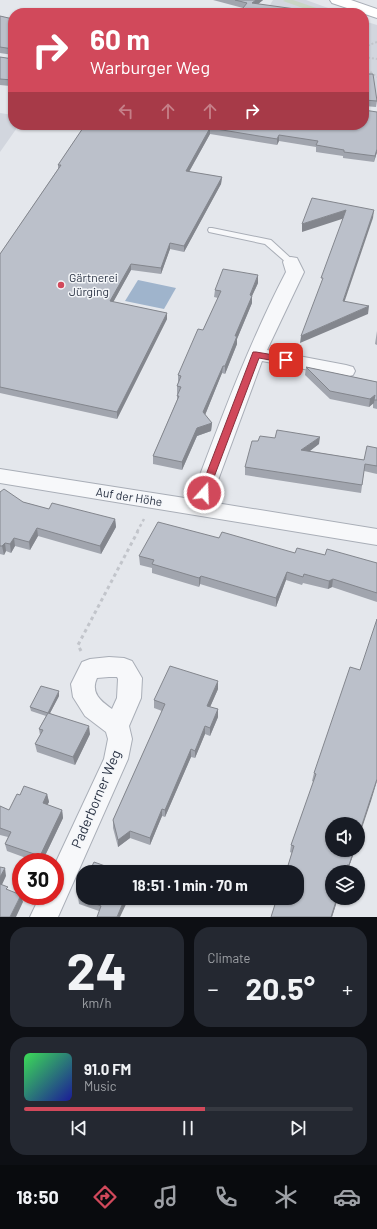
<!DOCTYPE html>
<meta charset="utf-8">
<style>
:root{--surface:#171b24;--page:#242831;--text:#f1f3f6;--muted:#9ea1a6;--line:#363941;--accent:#d1495b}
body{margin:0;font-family:Barlow,sans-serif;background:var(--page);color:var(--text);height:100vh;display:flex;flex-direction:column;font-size:15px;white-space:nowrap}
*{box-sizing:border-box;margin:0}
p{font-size:13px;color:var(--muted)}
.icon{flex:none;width:22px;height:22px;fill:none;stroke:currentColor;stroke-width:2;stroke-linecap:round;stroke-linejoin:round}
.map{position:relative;height:917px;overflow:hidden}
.sheet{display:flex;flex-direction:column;gap:10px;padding:10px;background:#0d0f14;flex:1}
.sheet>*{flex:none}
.guide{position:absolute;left:8px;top:8px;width:361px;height:122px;border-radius:16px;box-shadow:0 1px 3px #0004;background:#d1495b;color:#fff;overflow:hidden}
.buttons{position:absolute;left:325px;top:817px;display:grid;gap:8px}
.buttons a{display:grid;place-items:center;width:40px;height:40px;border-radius:50%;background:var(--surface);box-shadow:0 1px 3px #0004;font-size:20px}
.speed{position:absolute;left:12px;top:853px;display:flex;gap:8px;font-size:20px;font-weight:700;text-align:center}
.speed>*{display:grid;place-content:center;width:52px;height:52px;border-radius:50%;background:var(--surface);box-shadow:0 1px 3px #0004;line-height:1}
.speed .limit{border:6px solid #d22;background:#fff;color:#111}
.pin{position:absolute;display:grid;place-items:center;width:34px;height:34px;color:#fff;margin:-17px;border-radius:8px;box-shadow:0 2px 6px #0006}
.me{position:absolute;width:44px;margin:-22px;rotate:20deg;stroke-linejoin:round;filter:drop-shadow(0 0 3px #0008)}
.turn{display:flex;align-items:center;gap:14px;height:84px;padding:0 16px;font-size:18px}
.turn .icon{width:52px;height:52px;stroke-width:2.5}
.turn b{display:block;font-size:28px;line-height:34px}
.lanes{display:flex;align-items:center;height:38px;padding:0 16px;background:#0003;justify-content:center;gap:20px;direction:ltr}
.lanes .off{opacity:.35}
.big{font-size:30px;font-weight:700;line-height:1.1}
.sheet .card{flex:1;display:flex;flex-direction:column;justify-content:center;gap:6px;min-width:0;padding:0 14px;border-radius:16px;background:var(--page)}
.sheet .dial{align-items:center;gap:0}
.dial b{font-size:52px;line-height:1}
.song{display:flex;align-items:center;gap:12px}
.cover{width:48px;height:48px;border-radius:6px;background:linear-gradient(135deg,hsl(130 70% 55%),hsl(240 70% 35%))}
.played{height:4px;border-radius:2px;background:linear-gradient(90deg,var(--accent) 55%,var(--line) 55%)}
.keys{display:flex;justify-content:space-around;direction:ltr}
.heat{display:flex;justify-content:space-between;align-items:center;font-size:22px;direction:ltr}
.sheet .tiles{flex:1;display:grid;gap:10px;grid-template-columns:1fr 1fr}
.card:last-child{grid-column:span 2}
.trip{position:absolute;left:76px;top:865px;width:228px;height:40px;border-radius:16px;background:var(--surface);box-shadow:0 1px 3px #0004;font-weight:700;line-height:40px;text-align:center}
.menu{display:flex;height:64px;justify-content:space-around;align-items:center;background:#090b0e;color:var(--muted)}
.menu .icon{width:28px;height:28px}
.menu .selected{color:var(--accent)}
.menu b{font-size:18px;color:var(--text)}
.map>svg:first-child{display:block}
.built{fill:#d2d6de}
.green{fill:#c9d6c5}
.water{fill:#9fb4cc}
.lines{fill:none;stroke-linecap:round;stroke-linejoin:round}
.lane-casing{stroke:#a9aeb7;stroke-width:2}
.street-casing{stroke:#a9aeb7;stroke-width:2}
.secondary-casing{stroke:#a9aeb7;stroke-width:2}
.path-far2{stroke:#c2c5cb;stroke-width:2;stroke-dasharray:2 2;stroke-linecap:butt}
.path-far1{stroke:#c2c5cb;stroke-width:2.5;stroke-dasharray:3 3;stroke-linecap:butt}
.path{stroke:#c2c5cb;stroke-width:3;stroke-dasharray:3.5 3.5;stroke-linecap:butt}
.lane{fill:#f7f8fa;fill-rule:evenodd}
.street{fill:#f7f8fa;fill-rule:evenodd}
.secondary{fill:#fff;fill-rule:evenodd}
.wall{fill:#a1a5ae}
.shaded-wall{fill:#83868d}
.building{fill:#bbc0ca;stroke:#83868d}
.route{fill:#d1495b;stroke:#882f3b}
.poi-dot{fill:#d1495b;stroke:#f4f6f9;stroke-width:1.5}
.labels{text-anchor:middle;stroke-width:3;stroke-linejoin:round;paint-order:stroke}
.poi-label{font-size:12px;fill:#2b3445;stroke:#f4f6f9;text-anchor:start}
.street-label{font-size:12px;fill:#2b3445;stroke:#f4f6f9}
.near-street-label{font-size:14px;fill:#2b3445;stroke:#f4f6f9}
</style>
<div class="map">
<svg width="377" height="917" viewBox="0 0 377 917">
<rect width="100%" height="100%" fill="#e4e7ec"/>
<path class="built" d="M273 0H306L342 13H265Z
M364 21 377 25V98L374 104 364 102Z
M0 113 13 115V125H19L0 152Z"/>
<path class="green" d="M285 0H293L331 13H317L283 1Z"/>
<path class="water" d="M138 280 176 288 164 309 125 301Z"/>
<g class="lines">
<defs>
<path id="lane" d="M209 228H212L271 240 295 262 291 265 288 264 265 244 209 232 208 230Z"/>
<path id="street" d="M291 257 297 258 304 272 267 350 346 365 353 367 355 371 353 375 346 377 262 361 210 502 377 529V545L0 483V469L191 499C220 422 248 345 286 272L283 262 285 258Z
M109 657 124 658 132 661 142 678 141 698 129 726 132 739 128 759 58 917H30L40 896H55V864L104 759 108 739 106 732 85 716 73 697 71 684 82 662 90 659ZM109 677H117L118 679 117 698 112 709C101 701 90 693 97 678Z"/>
<path id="secondary" d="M330 0H351L377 9V18L332 3Z"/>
</defs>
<use href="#lane" class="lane-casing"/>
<use href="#street" class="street-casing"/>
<use href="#secondary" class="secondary-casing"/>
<path class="path-far2" d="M364 47 377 42
M364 57 377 59
M364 67 377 77"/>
<path class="path-far1" d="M137 532 144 519"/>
<path class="path" d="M81 651 78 645 138 531"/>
<use href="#lane" class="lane"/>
<use href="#street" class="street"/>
<use href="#secondary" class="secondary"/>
</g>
<path class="wall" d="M213 0H263L258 4 243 8Z
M0 16 13 19V55L0 53Z
M0 57 13 59V89H11L10 86 0 85Z
M364 74 377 101 376 107 364 106Z
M85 125H364L377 152 374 162 343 158V156L316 152V147L279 141 277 145 210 134 189 172 222 177 221 184 184 252 170 249 161 274 131 270 113 302 167 313V319L117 419 0 393V254L58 169V165Z
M258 275V283L252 296V303L237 339V344L225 374 222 373 205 415 212 423 211 431 197 436 182 470 153 464V456L177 400V396L178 394H177V386L178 383V375L203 330 218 298 214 297 215 290Z
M377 331V345L375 344Z
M306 367 377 382V409L373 408V403L369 407 330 399 305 375Z
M319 444 309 451 364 460 377 448V474L364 471 361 493 245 475V467Z
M0 492 23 502 49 509 115 519 116 527 101 554 38 536 30 550 15 546 11 553 6 551 4 555 0 554Z
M219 538 295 553 325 555 377 563V602L332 587 328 589 303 583 302 585 286 580 276 607 200 584 199 587 152 573V568L140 565 139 556Z
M360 670 371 801 332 850H355L347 872H332V898H338L332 917H271L292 853 290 852 291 845 314 782 312 781 314 773Z
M218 689 210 707 218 709V717L210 736 205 734 195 758 191 757 165 817 162 816 150 845 130 838 118 847 113 828V820L162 711 154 708V700Z
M59 696 50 713 90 734 75 765 37 752 35 744 40 735 39 729 46 716 31 711 30 707Z
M47 794 49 802 47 805 62 810 63 818 42 862H37L7 851 5 844 8 837 0 835V806L9 810 20 795Z
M78 897 129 898 99 911 79 904Z"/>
<path class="shaded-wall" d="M256 0H263L252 9V3Z
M210 128V134L186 177V171Z
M279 135V141L277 145V139Z
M377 149V152L374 162 375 156Z
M222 177 221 184 184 252V246Z
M346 210 345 218 302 232V224Z
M374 210 373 218 342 309 343 301Z
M170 243V249L161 274V268Z
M131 264V270L110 308V301Z
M258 275V283L252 296V303L237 339V344L225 374V366L235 336Z
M369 306 368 314 300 343 301 336Z
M167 313V319L117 419V412Z
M223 366 222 373 203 420V412Z
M375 395 374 403 369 407 370 399Z
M212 423 211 431 197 436 182 470V462L197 428Z
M320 437 319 444 301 458V450Z
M115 519 116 527 101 554 100 546Z
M37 528 38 536 30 550 29 542Z
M14 538 15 546 11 553 10 544Z
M5 543 6 551 4 555 2 546Z
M287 572 286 580 276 607V598Z
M201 576 200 584 199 587V578Z
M333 579 332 587 328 589 329 581Z
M218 681V689L207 714V706Z
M59 691V696L48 717V713Z
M218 709V717L210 736V728Z
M89 726 90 734 75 765 73 757Z
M205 726V734L195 758V751Z
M191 749V757L165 817V810Z
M377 779V781L371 801 358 840V837Z
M47 794 49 802 44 811 43 803Z
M162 809V816L150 845V838Z
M62 810 63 818 42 862H41L40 856Z
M130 831V838L118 847V840Z
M354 850H355L347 872 349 865Z
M5 868 6 876 0 889V877Z
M21 895 23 902 16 917H10Z
M125 898H129L120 917H117Z
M337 898H338L332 917H331Z"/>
<path class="building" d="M235 0H256L252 3 324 13H239L247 3Z
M0 16 13 19V49L0 47Z
M0 57 13 59V83H10L12 80 0 79Z
M364 74H373L377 101 364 100Z
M364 110 377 112V149L375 156 344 152V150L316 145 318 141 279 135 277 139 210 128 186 171 222 177 184 246 170 243 161 268 131 264 110 301 167 313 117 412 0 387V254L61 165H58L85 125H364Z
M312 198 374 210 343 301 369 306 301 336 323 278H321L346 210 302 224Z
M223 269 258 275 250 295 252 296 235 336H237L225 366H223L203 412 212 423 197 428 182 462 153 456 179 396H177L181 387 177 386 181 376 178 375 198 329 203 330 221 291 215 290Z
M306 367 377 382V400H374L375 395 370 399 330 391Z
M277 430 320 437 301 450 364 460 367 446 377 448V466L365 464 362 485 245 467 252 441H258L260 436 275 438Z
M4 489 23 502 49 509 52 503 115 519 100 546 37 528 29 542 14 538 10 544 5 543 2 546H0V492Z
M158 522 219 538 222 532 295 553 297 548 325 555 327 549 377 563V593L333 579 329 581 304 574 303 577 287 572 276 598 201 576 199 578 152 564 154 560 139 556Z
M377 619V779L358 837V824H332V850H354L349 865H347L345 872H332V898H337L331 917H271L277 898H297V872H286L294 846 291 845 316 774 314 773 350 667 360 670Z
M170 666 218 681 207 706 218 709 210 728 205 726 195 751 191 749 165 810 162 809 150 838 130 831 118 840 113 820 165 704 154 700Z
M41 686 59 691 48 713 30 707Z
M48 713 89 726 73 757 35 744 43 730 39 729Z
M24 786 47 794 43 803 62 810 40 856 5 844 11 832 0 828V806L9 810 17 794 20 795Z
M94 862 122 872H89Z
M0 867 5 868 0 877Z
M0 884 8 887 6 889 21 895 10 917H0Z
M83 886V898H125L117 917H97L101 906 78 897Z"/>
<path class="route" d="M253 352H256L286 357 290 360 286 363 259 358 208 493 204 497 200 496 199 493Z"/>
<circle class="poi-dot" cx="61" cy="285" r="4"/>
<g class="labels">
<g class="poi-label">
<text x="69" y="282">Gärtnerei<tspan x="69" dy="14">Jürging</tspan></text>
</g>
<g class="street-label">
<text transform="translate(129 497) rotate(9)" y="4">Auf der Höhe</text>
</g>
<g class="near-street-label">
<text transform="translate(96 799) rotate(-67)" y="5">Paderborner Weg</text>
</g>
</g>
</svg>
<div class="buttons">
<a><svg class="icon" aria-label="sound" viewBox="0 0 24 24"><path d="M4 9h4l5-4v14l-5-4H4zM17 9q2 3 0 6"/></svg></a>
<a><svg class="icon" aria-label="layers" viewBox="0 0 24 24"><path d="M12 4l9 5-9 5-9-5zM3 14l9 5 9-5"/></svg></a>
</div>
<div class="speed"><div class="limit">30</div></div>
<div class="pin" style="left:286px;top:360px;background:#d93025"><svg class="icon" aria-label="arrive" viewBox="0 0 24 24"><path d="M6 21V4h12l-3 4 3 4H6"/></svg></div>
<svg class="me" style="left:204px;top:493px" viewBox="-20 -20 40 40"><circle r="17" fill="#d1495b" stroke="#fff" stroke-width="3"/><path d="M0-11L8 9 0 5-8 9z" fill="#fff"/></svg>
<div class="trip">18:51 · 1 min · 70 m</div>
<div class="guide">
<div class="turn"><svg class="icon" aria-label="right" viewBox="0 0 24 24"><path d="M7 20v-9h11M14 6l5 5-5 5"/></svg><div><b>60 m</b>Warburger Weg</div></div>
<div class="lanes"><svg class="icon off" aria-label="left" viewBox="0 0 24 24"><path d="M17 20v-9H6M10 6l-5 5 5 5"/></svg><svg class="icon off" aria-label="ahead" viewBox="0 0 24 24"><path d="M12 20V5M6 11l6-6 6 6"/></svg><svg class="icon off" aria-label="ahead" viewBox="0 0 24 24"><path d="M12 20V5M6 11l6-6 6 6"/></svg><svg class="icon" aria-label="right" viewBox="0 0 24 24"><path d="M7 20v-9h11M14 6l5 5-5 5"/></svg></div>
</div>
</div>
<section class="sheet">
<div class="tiles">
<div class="card dial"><b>24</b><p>km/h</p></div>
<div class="card"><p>Climate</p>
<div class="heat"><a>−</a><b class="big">20.5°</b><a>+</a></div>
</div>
<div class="card">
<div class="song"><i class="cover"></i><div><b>91.0 FM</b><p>Music</p></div></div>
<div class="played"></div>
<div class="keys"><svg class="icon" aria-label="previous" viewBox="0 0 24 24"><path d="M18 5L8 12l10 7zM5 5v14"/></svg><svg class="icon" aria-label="pause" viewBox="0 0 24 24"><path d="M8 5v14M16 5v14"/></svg><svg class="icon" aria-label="next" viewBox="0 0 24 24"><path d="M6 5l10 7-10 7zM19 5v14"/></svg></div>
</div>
</div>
</section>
<nav class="menu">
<b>18:50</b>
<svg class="icon selected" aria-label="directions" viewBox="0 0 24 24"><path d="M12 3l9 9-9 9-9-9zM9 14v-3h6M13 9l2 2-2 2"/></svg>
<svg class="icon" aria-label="music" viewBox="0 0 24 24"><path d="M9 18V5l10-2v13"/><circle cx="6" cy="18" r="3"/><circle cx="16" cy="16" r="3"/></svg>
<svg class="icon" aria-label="phone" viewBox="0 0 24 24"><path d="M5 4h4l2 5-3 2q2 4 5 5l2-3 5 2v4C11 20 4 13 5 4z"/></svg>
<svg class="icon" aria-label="climate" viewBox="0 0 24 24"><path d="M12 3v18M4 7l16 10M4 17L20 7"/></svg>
<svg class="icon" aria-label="car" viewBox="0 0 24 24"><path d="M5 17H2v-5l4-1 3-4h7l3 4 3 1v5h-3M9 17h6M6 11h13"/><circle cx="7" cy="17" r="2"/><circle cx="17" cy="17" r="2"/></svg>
</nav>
